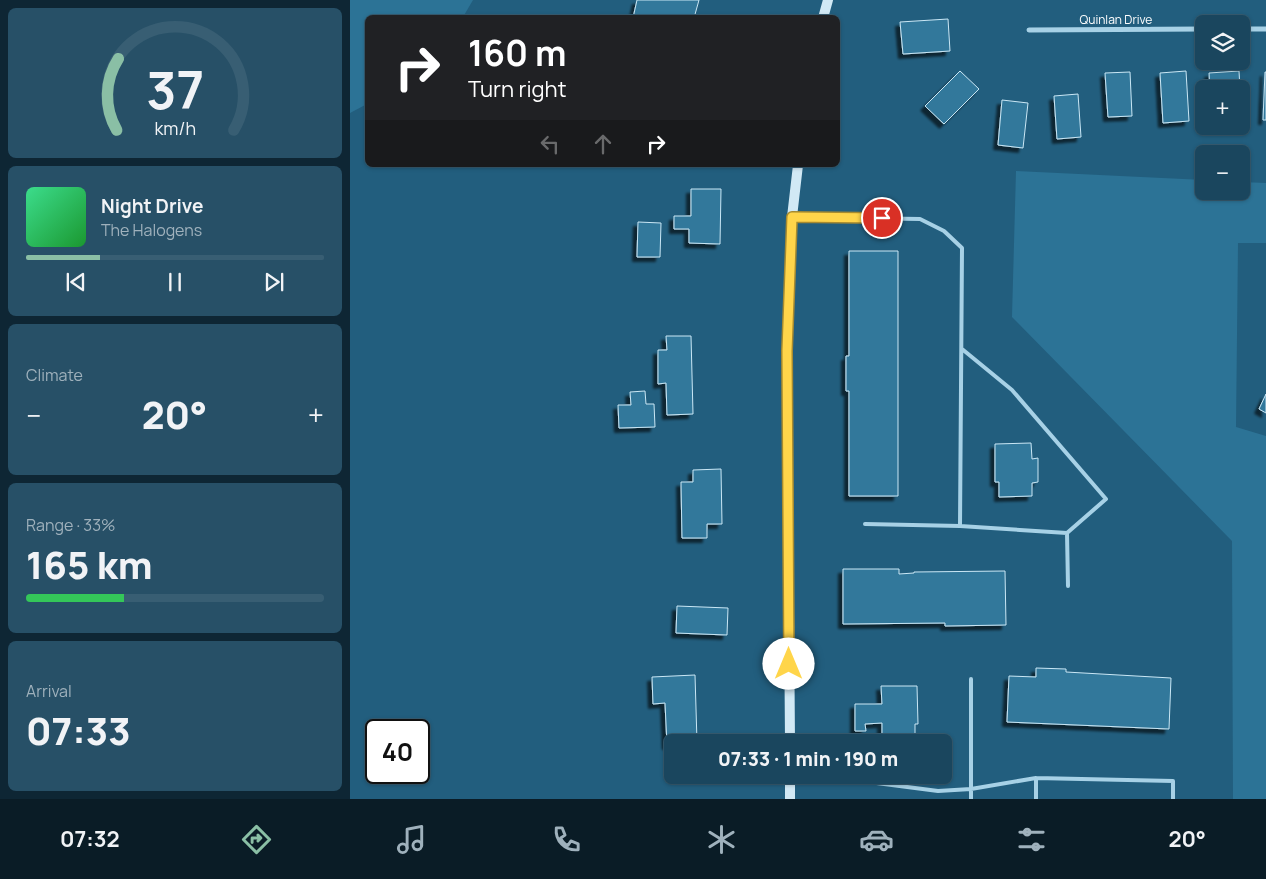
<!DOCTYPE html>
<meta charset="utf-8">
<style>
:root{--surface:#1a465e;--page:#275067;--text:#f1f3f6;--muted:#9fb1bc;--line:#385e73;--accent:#8abfa5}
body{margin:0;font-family:Manrope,sans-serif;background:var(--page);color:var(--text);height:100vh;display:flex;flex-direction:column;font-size:19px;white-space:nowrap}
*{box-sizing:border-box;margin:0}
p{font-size:16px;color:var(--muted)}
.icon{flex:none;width:28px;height:28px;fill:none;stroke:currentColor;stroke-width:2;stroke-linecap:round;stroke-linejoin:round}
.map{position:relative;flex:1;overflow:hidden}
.sheet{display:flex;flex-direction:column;gap:8px;padding:8px;background:#0e2634;width:350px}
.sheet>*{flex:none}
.banner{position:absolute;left:15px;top:15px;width:475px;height:152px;border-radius:8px;box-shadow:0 1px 4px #0004,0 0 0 1px var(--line);background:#202124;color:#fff;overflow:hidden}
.buttons{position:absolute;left:845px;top:15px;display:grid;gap:10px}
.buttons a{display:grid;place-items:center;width:55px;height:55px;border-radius:8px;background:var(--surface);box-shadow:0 1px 4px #0004,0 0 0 1px var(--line);font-size:25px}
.speed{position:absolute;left:15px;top:719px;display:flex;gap:10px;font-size:25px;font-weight:700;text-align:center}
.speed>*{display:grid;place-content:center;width:65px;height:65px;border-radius:50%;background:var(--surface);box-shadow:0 1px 4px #0004,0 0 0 1px var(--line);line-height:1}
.speed .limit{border:2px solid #111;border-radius:8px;background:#fff;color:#111}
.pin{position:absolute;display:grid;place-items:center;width:42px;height:42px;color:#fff;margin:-21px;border:2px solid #fff;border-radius:50%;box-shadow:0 1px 5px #0007}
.me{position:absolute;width:55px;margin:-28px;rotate:0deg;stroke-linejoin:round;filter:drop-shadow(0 0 4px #0008)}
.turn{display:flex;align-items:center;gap:18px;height:105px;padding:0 20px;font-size:22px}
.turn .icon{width:65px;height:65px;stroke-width:2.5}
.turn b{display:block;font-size:35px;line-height:42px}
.lanes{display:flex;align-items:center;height:48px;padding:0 20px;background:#0003;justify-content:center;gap:25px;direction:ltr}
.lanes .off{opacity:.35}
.big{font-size:38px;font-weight:800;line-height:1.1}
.sheet .widget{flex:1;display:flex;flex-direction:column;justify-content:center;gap:8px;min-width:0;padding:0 18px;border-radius:8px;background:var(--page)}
.sheet .dial{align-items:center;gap:0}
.dial svg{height:130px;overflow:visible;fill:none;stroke:var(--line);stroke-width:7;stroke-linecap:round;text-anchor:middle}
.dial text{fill:var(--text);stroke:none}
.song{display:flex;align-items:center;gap:15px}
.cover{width:60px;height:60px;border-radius:8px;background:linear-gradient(135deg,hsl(150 70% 55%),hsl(130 70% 35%))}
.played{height:5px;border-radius:2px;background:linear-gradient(90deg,var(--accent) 25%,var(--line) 25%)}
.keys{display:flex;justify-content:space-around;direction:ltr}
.heat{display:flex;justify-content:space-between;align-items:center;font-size:28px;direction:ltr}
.charge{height:8px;border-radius:4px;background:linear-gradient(90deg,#34c759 33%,var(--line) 0)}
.trip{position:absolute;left:314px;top:734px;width:288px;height:50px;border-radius:8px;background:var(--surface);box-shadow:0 1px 4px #0004,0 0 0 1px var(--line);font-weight:800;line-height:50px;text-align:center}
.tabs{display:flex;height:80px;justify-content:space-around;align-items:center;background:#0a1c26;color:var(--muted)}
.tabs .icon{width:35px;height:35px}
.tabs .active{color:var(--accent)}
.tabs b{font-size:22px;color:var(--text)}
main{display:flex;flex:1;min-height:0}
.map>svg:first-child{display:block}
.green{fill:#2c7396}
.building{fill:#32789b;stroke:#cae7f5;filter:url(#shadow)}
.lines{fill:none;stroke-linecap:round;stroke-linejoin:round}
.lane{stroke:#a7d1e6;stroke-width:4}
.street{stroke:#a7d1e6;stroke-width:5}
.secondary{stroke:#d1e9f5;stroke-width:10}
.route-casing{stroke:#a68a30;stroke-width:12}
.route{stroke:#ffd54a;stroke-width:9}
.labels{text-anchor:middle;stroke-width:5;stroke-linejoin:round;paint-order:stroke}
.street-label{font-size:12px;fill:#fff;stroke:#225e7e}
</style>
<main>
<section class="sheet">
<div class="widget dial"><svg viewBox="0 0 100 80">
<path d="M14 69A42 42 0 1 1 86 69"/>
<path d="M14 69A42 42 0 0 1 15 25" stroke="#8abfa5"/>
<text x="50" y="56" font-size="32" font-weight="700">37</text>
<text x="50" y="72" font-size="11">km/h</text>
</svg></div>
<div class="widget">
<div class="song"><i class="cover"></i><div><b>Night Drive</b><p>The Halogens</p></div></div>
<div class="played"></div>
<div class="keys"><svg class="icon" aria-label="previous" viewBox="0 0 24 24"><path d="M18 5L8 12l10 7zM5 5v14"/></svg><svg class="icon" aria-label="pause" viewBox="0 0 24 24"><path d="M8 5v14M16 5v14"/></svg><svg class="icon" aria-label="next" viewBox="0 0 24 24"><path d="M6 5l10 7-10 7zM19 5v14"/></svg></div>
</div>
<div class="widget"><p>Climate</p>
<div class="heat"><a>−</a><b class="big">20°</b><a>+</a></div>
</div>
<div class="widget"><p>Range · 33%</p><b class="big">165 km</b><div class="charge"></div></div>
<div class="widget"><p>Arrival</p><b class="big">07:33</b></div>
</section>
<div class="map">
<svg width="916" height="799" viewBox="0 0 916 799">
<defs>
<filter id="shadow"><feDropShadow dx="-4.5" dy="4.5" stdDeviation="1" flood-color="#0009"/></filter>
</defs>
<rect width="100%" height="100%" fill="#225e7e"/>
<path class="green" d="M0 0H123L113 17 18 18 17 104 0 113Z
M666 171 854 180V191H891V182L916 183V243H888L886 427 916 436V799H883L882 541 662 317Z"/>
<path class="building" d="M287 0H349L344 18H283Z
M598 19 600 51 553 54 550 22Z
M610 71 629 89 594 124 575 106Z
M836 71 839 121 813 123 810 73Z
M889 71 890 89H860L859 73Z
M780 72 782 116 758 117 755 73Z
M915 72H916V120H913Z
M728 94 731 137 707 139 704 96Z
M652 100 678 103 673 148 648 145Z
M341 189H371L370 244 339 243V229H324V216H341Z
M288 222 311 223 310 257H287Z
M499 251H548V496H499V391H496V356H499Z
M316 336H341L343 414 317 415 316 383 308 384V350H317Z
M295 391 296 404H304L305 427 269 428 268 405H281L280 392Z
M916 394V413L909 409Z
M681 443 682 459 688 458V482L682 483V496L649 497V482H645V444Z
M371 469 372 524H357V538H332L331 482H343V470Z
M493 569H549V574L564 573V572L655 571 656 625 595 626V623L493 624Z
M327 606 378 608 377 635 326 633Z
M686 668 716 669V672L821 678 819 729 657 722 659 676 686 677Z
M345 675 347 742H322V745H317L315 703 303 704 302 677Z
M531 686H567L568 724H565V740L532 741V723L515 724 516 731H505V704H532Z"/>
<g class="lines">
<path class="lane" d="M444 217 570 219 594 231 612 248 610 526 515 524
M610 526 717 533 756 499 662 390 612 349
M717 533 718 586
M621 679V789L686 778
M465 775 588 791 621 789V799
M686 799V778L823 781V799"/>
<path class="street" d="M891 29H916
M679 30 854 29"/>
<path class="secondary" d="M473 18 478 0
M440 742 437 351 442 217 448 165
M440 799V775"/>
</g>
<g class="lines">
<defs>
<path id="route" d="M439 664 437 351 442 217 532 218"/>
</defs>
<use href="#route" class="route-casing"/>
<use href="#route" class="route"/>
</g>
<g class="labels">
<g class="street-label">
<text x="766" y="24">Quinlan Drive</text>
</g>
</g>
</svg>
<div class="buttons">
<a><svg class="icon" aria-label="layers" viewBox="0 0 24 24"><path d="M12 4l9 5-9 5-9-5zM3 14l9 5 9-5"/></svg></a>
<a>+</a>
<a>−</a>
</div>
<div class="speed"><div class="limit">40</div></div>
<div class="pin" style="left:532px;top:218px;background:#d93025"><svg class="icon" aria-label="arrive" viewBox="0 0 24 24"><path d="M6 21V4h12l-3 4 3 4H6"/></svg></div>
<svg class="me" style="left:439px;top:664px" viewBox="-20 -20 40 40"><circle r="19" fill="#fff"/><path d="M0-13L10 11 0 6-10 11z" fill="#ffd54a"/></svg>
<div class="trip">07:33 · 1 min · 190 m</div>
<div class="banner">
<div class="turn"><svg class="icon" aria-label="right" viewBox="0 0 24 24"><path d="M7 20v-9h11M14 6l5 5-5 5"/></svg><div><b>160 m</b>Turn right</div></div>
<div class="lanes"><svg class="icon off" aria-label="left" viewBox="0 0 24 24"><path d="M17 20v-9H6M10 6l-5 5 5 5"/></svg><svg class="icon off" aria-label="ahead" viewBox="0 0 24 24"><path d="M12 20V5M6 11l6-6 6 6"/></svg><svg class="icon" aria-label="right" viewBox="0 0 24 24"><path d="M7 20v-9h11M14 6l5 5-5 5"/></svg></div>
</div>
</div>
</main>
<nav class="tabs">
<b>07:32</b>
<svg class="icon active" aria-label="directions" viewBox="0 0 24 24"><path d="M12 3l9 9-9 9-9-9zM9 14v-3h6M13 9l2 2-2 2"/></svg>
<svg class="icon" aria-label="music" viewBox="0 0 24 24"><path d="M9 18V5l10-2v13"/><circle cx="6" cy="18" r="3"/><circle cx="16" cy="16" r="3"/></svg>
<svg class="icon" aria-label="phone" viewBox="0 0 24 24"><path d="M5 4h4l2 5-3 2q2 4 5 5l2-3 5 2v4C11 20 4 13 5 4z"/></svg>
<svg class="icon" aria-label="climate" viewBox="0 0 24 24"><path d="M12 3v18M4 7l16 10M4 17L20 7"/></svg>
<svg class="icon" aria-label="car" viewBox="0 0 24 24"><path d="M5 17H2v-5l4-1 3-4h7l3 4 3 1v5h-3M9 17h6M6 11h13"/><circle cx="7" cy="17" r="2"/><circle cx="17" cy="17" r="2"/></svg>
<svg class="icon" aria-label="filters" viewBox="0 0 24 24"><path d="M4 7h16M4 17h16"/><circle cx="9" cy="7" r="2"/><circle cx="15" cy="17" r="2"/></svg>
<b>20°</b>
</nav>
